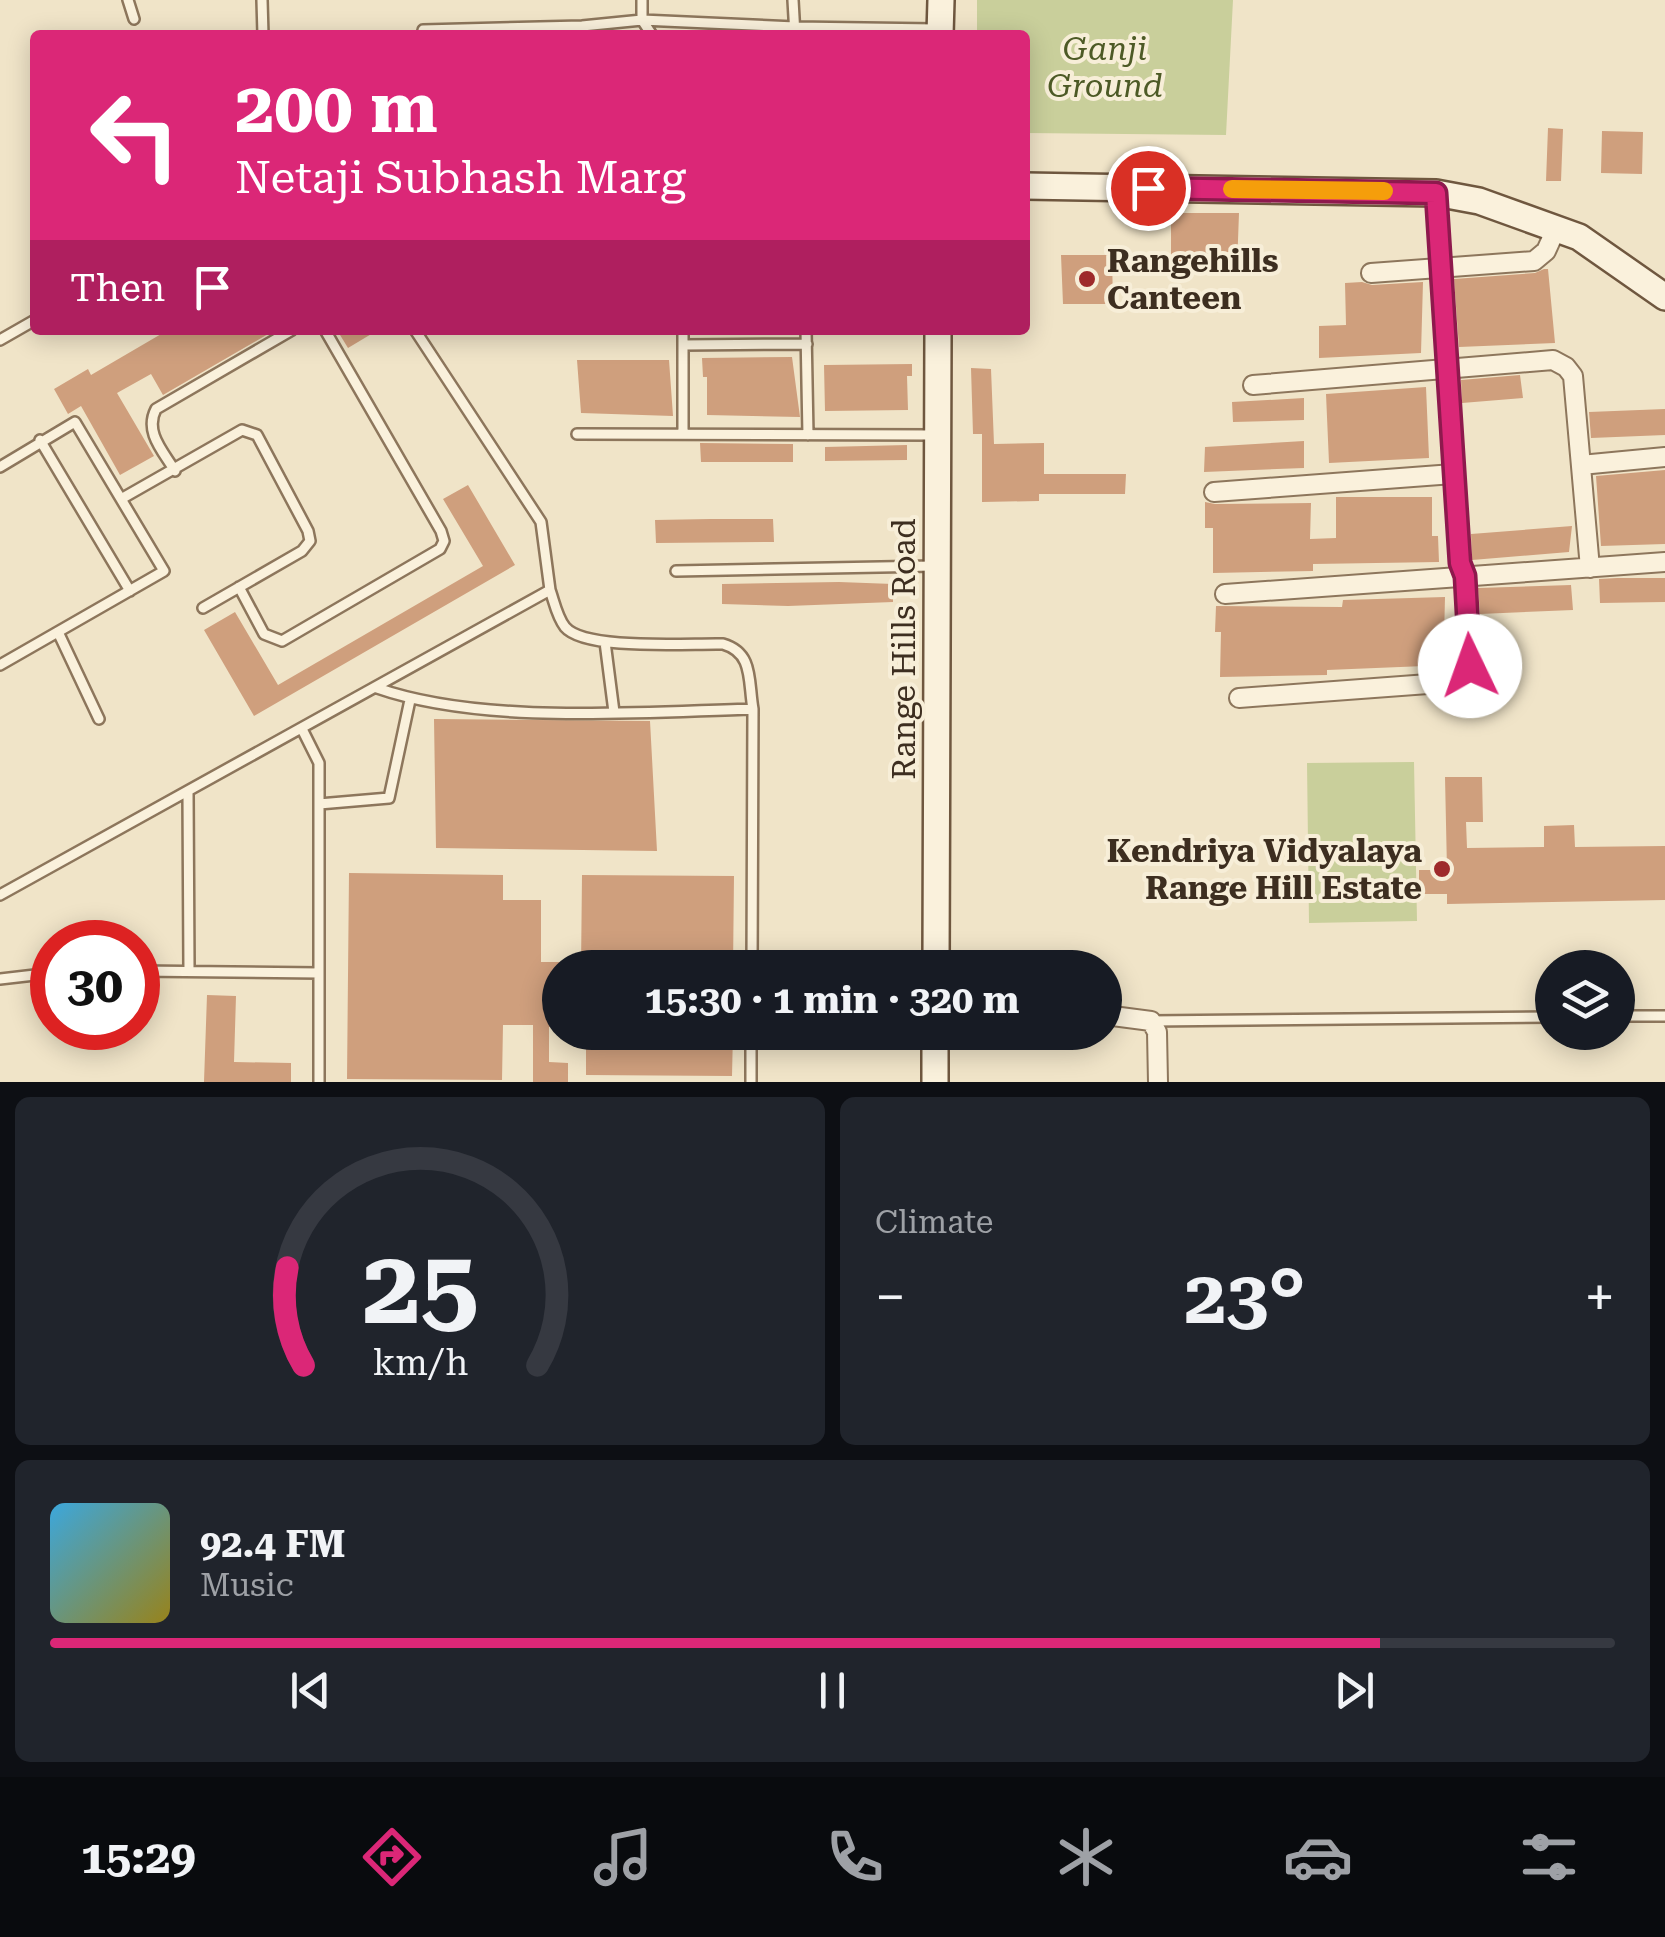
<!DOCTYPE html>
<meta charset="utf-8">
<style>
:root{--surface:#171b24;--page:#20242c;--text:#f1f3f6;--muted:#9ea1a6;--line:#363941;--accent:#db2777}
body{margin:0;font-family:"Roboto Serif",serif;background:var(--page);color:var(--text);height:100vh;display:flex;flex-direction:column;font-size:38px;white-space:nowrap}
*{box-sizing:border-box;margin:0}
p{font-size:32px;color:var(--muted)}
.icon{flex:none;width:55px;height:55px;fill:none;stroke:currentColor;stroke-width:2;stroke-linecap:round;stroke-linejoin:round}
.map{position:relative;height:1082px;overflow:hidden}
.sheet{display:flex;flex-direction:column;gap:15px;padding:15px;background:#0d0f14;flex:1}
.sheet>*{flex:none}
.guide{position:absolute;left:30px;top:30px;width:1000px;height:305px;border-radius:10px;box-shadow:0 5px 25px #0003;background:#db2777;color:#fff;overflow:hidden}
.tools{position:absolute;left:1535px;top:950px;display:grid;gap:20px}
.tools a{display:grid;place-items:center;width:100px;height:100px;border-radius:50%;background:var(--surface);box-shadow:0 5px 25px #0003;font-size:50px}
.speed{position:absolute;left:30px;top:920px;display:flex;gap:20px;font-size:50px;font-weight:700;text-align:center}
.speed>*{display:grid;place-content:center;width:130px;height:130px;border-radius:50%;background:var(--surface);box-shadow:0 5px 25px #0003;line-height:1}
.speed .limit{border:15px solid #d22;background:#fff;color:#111}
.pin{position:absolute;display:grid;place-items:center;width:85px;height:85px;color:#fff;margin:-42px;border:5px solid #fff;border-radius:50%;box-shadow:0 2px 10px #0007}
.me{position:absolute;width:110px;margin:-55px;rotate:357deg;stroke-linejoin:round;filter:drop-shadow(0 0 8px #0008)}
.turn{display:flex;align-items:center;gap:35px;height:210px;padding:0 40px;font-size:45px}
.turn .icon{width:130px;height:130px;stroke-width:2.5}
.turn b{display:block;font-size:70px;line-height:85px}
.then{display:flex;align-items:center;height:95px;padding:0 40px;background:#0003;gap:20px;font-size:38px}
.big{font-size:75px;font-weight:700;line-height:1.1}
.sheet .card{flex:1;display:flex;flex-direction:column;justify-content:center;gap:15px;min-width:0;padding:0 35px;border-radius:15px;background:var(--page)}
.sheet .dial{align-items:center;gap:0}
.dial svg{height:260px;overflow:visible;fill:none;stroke:var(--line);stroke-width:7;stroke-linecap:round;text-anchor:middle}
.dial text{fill:var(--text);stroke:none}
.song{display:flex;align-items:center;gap:30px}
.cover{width:120px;height:120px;border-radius:15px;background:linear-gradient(135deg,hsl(200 70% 55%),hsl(50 70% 35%))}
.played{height:10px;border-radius:5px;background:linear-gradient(90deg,var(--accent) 85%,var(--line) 85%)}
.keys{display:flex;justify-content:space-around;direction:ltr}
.heat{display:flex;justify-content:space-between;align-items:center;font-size:55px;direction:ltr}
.sheet .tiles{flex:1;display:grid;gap:15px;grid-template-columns:1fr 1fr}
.card:last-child{grid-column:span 2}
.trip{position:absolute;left:542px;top:950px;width:580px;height:100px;border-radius:50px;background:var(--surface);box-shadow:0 5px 25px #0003;font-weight:700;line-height:100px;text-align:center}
.tabs{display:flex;height:160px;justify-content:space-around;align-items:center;background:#090b0e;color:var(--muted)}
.tabs .icon{width:70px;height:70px}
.tabs .active{color:var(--accent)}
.tabs b{font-size:45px;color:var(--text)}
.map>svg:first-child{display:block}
.green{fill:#c9cf9b}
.building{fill:#cf9f7d}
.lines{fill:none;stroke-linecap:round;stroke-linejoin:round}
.lane-casing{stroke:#8d765c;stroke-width:14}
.street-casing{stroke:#8d765c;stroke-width:22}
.secondary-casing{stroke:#6f573f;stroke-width:30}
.lane{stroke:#faf1dc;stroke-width:9}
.street{stroke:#faf1dc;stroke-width:18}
.secondary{stroke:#faf1dc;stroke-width:25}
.route-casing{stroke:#8e194d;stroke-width:25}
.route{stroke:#db2777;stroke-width:18}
.slow{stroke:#f59e0b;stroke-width:18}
.poi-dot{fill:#9e2a2b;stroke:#f7eed8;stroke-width:4}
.labels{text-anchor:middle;stroke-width:8;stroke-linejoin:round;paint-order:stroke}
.park-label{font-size:32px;font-style:italic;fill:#4d5a26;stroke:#f7eed8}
.poi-label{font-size:32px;font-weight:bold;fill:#3d2e20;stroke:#f7eed8;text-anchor:start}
.street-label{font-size:32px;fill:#3d2e20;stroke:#f7eed8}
</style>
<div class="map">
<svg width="1665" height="1082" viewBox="0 0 1665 1082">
<rect width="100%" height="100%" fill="#f0e4c8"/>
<path class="green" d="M977 0H1233L1226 135 1025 133V35H977Z
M1414 762 1417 921 1309 923 1307 763Z"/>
<path class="building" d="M1548 128 1563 129 1561 181H1546Z
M1602 131 1643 132 1642 174 1601 173Z
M1171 213H1239L1237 268H1171Z
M1061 255H1112L1113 304H1063Z
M1544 269H1548L1555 343 1459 347 1454 279 1535 273Z
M1362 282 1372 285 1423 282 1421 353 1319 358V326L1346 325 1345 283Z
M168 330H275L163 395 151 374 117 393 154 456 120 475 81 406 68 414 54 389 88 369 91 375Z
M337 330H378L348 348Z
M792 357 800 417 707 415V377H703L702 358Z
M577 360H669L673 416 581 413Z
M912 364V376H907L908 410 825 411 824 365Z
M971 368 991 369 994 444 1044 443V474H1126L1125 494H1039V501L982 502V434H973Z
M1520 375 1523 398 1462 403 1461 380Z
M1426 387 1429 458 1329 463 1326 394Z
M1304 398V420L1233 422 1232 402Z
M1665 409V435L1591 438 1589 412Z
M1304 441V468L1204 472 1205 447Z
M700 443 793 444V462H701Z
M907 445V460L825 461V447Z
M1665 470V544L1601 546 1596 476Z
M468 485 515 565 254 716 204 630 235 612 278 685 483 566 443 499Z
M1336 497H1432V536H1438L1439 562 1313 564V571L1213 573V528H1205V502L1215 504 1311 503 1310 539 1336 538Z
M710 519H773L774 542 656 543 655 520Z
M1572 526 1569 552 1472 560 1471 534Z
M1617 578H1665V602L1600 603 1599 579Z
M839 582 893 584V602L788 606 722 604V584Z
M1571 585 1573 610 1480 614 1478 588Z
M1445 597 1444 638H1447L1449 665 1327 670V675L1220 677 1221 632H1215L1216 606 1342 607 1343 600Z
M434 719 650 721 657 851 436 848Z
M1445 777H1482L1483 822H1466L1467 848 1544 847V826L1574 825 1575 847 1665 846V900L1447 904V894H1419V870H1447Z
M349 873 503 875V900H541V962H560V1027H549V1062L568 1063V1082H533V1025H503L502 1080 347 1079Z
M582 875 734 876 733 968H581Z
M207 995 236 996 234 1062 291 1063V1082H204Z
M586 1032H733L732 1076 586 1075Z"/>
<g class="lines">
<defs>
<path id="lane" d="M128 0 134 19
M262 0 263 35
M642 0V20L652 35
M793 0 795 35
M423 30 582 26 642 20 795 27 935 29
M683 330V434
M806 330 808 435
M0 340 35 320
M683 345 807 344
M577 434 934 435
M40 440 130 591
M0 467 75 422 164 571 0 665
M175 471C163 451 144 432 156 409L292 330
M121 499 242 430 257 435 308 531 310 541 302 551 203 608
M676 571 933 566
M239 587 264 634 282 641 440 549 444 541 441 531 325 330
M58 632 99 719
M605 642 614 712
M377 688C483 725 640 712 753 709 748 681 754 653 723 644 690 643 585 651 565 627 557 617 554 601 550 590
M302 729 319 763V1082
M188 792 189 971
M319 804 389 798 410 700
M0 895 550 590 541 522 415 330
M752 968 753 709
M138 971 319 973
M0 979 52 973
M1618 1016H1665
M1151 1021 1552 1017
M751 1082V1032"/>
<path id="street" d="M1371 273 1534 261 1546 251 1556 229
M1253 385 1553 360 1566 367 1573 376 1590 568
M1581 465 1665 457
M1214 492 1453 474
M1225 594 1665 562
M1239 698 1455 682 1466 676 1470 665 1465 576 1460 563 1436 193
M1105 1015 1151 1021 1157 1032 1158 1082"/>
<path id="secondary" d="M940 35 941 0
M1025 186 1436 193 1479 201 1579 237 1665 297
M936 968 938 330
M935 1082V1032"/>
</defs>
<use href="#lane" class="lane-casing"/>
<use href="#street" class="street-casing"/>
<use href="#secondary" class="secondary-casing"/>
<use href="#lane" class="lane"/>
<use href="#street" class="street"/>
<use href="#secondary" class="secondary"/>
</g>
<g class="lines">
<defs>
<path id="route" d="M1148 188 1436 193 1460 563 1465 576 1470 666"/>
</defs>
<use href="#route" class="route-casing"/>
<use href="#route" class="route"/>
<path class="slow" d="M1232 189 1384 191"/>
</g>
<g class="poi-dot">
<circle cx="1087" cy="279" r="10"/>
<circle cx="1442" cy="869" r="10"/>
</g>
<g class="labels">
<g class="park-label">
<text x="1105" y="60">Ganji<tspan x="1105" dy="37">Ground</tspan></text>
</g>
<g class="poi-label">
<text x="1107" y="272">Rangehills<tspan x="1107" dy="37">Canteen</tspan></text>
<text x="1422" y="862" text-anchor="end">Kendriya Vidyalaya<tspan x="1422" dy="37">Range Hill Estate</tspan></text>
</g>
<g class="street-label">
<text transform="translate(904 649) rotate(-90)" y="11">Range Hills Road</text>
</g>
</g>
</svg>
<div class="tools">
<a><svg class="icon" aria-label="layers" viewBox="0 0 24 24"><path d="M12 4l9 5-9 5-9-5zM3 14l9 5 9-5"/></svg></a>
</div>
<div class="speed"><div class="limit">30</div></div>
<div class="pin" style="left:1148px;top:188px;background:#d93025"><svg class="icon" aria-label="arrive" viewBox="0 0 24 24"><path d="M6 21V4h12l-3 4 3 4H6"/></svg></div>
<svg class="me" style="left:1470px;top:666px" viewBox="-20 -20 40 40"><circle r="19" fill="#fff"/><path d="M0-13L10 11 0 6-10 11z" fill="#db2777"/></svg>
<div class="trip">15:30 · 1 min · 320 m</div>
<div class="guide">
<div class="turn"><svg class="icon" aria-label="left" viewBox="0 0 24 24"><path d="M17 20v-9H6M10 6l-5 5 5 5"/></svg><div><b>200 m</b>Netaji Subhash Marg</div></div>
<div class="then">Then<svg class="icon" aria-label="arrive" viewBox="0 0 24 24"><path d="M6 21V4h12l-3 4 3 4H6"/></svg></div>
</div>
</div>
<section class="sheet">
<div class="tiles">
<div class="card dial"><svg viewBox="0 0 100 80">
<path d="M14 69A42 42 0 1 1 86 69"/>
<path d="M14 69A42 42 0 0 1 9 39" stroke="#db2777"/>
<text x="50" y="56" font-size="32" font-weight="700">25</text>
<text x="50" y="72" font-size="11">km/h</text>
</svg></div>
<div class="card"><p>Climate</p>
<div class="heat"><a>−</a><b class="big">23°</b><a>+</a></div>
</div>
<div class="card">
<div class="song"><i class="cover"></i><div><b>92.4 FM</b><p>Music</p></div></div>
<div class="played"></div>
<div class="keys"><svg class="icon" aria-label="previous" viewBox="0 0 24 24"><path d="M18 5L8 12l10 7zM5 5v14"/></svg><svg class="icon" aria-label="pause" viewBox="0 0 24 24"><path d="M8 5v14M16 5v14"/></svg><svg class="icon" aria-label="next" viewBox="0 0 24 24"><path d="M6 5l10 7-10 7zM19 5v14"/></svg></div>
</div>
</div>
</section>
<nav class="tabs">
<b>15:29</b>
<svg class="icon active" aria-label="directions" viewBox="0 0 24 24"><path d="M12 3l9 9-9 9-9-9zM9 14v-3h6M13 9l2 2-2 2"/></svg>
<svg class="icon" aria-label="music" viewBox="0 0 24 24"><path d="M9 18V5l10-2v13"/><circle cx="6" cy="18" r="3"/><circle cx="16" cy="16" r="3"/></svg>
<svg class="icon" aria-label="phone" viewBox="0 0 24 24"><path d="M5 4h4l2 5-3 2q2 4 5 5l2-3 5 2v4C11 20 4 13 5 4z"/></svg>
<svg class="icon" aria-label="climate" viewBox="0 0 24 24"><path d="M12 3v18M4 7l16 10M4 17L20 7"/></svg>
<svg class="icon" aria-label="car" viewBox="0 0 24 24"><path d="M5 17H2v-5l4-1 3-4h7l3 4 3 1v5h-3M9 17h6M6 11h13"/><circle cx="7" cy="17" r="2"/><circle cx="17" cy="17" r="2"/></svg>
<svg class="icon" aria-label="filters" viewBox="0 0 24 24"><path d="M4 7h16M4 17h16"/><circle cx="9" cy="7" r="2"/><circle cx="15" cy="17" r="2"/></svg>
</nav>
